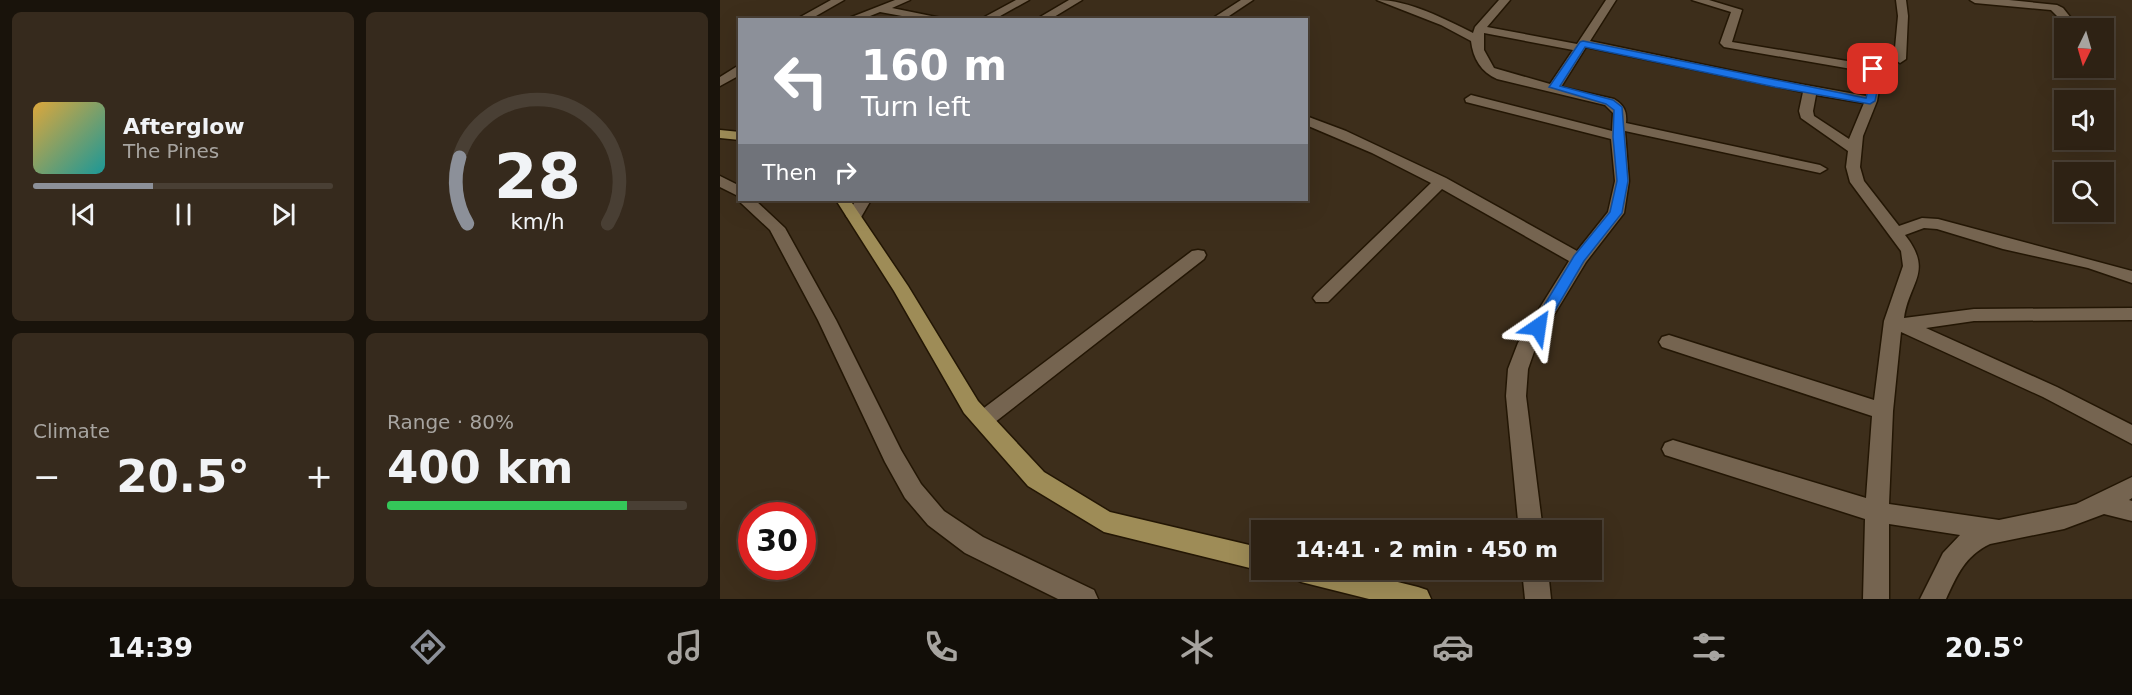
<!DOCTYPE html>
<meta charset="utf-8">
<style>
:root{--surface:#2e2214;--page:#362a1d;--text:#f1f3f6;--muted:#a7a4a0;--line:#493f34;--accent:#8c9099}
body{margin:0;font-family:"DejaVu Sans",sans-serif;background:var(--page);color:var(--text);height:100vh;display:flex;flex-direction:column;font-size:22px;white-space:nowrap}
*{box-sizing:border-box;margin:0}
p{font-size:20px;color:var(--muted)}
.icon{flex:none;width:33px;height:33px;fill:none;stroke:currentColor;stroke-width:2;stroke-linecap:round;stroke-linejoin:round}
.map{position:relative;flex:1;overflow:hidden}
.side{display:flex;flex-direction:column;gap:12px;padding:12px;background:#19130b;width:720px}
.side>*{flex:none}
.guide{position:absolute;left:18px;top:18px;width:570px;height:183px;border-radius:0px;box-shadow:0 6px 24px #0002,0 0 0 2px var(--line);background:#8c9099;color:#fff;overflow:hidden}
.needle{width:39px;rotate:185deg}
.tools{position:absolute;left:1334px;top:18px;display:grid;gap:12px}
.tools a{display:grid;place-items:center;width:60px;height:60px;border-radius:0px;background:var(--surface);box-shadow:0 6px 24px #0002,0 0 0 2px var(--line);font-size:30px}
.speed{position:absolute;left:18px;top:502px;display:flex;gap:12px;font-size:30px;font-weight:700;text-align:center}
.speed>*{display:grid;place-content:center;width:78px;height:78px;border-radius:50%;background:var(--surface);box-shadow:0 6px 24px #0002,0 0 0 2px var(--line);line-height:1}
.speed .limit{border:9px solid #d22;background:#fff;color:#111}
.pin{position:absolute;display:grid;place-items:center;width:51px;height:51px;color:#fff;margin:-26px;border-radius:12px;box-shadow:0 3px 9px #0006}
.me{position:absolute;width:66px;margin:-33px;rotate:32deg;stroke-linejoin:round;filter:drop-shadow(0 0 4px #0008)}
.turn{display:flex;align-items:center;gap:21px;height:126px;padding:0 24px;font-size:27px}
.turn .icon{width:78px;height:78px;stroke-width:2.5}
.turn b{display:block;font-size:42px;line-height:51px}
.then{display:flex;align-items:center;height:57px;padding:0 24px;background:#0003;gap:12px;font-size:22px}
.big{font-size:45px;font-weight:800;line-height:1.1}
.side .tile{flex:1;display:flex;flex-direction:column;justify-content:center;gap:9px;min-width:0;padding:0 21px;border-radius:9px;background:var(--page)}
.side .dial{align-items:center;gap:0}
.dial svg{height:156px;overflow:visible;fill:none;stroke:var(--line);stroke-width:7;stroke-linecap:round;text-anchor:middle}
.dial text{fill:var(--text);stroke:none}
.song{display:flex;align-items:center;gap:18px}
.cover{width:72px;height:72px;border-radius:9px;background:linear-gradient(135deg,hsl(40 70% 55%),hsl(180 70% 35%))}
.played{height:6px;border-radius:3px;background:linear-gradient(90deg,var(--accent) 40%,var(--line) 40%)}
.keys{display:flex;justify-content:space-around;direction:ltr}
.heat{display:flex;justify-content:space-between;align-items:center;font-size:33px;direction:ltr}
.charge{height:9px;border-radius:4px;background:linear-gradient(90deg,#34c759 80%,var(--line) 0)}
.side .tiles{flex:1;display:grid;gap:12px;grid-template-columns:repeat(2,1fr)}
.trip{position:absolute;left:531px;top:520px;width:351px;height:60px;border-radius:0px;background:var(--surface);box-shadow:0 6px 24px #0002,0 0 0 2px var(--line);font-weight:800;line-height:60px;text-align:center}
.menu{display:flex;height:96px;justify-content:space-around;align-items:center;background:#120e08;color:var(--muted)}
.menu .icon{width:42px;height:42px}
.menu .selected{color:var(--accent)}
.menu b{font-size:27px;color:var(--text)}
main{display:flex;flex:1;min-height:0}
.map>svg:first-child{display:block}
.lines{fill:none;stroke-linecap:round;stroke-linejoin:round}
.minor-casing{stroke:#231604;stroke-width:3}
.major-casing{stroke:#231604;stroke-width:3}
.minor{fill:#756450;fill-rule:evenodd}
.major{fill:#9e8c57;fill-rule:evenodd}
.route{fill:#1a73e8;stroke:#114b97;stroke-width:1.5}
</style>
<main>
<section class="side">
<div class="tiles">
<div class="tile">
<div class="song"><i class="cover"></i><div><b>Afterglow</b><p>The Pines</p></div></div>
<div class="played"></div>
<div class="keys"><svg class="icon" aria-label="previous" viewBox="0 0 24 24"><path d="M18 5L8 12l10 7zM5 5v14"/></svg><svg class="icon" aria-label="pause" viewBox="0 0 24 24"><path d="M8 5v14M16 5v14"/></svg><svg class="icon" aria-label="next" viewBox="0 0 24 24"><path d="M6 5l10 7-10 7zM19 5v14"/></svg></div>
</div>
<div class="tile dial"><svg viewBox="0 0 100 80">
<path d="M14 69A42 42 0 1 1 86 69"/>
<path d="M14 69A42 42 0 0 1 10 35" stroke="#8c9099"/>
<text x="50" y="56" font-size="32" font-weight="700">28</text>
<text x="50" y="72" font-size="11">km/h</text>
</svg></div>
<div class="tile"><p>Climate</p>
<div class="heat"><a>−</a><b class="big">20.5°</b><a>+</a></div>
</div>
<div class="tile"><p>Range · 80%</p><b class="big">400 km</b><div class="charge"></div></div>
</div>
</section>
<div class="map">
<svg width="1412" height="599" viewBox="0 0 1412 599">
<rect width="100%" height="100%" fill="#3d2e1b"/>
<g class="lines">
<defs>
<path id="minor" d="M111 0H124L89 20H75Z
M175 0H190L172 8 231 20H204L160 12 140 20H124Z
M296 0H309L273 20H259Z
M349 0H362L329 20H315Z
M521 0H533L503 20H490Z
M657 0C689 0 725 19 753 33L755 27 779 0H790L767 27 857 44 886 0H896L870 41 1042 77 1146 96 1149 72 1004 47 1000 43 1011 12 972 0H989L1022 10 1012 42 1157 66 1162 73 1157 101 1143 136 1140 167 1144 181 1179 226 1202 218 1218 219 1412 271V283L1368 268 1283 249 1217 229 1204 228 1185 235C1214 272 1189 282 1184 318L1254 309 1412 308V320L1254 321 1206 328 1337 387 1412 425V444L1323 397 1181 332 1173 411 1169 504 1279 520 1356 504 1412 477V498L1409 500 1412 501V521L1384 514 1344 529 1270 544C1245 556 1237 575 1226 599H1200L1223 553 1240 535 1169 524V599H1143L1145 519 945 455 942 449 945 443 953 440 1146 498 1152 416 942 347 939 342 942 337 949 335 1154 400 1164 321 1183 266 1181 251 1130 182 1126 167 1128 151 1081 118 1079 111 1083 92 866 47 841 87 894 99C904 105 907 111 906 123L1100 165 1107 169 1100 173 905 131 909 181 904 213 866 262 817 343 808 369 806 396 823 531H799L786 396 788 369 798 343 849 261 722 189 608 302H596L593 298 596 294 711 183 652 153 586 125V116L626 131 726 178 857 251 888 212 895 181 891 139 746 102 745 99 751 95 892 131 893 113 885 105 777 79C761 72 753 58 751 41L721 25ZM764 33 853 50 830 84 774 68 764 50ZM1096 95 1144 103 1129 139 1094 116 1093 111Z
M1176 0H1186L1188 16 1186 59 1180 63 1174 59 1178 16Z
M1250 0H1289L1337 5 1343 8 1359 28H1349L1331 10 1255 3Z
M16 67H20V75L0 86V77Z
M0 176 20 186V197L0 187Z
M20 198 35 200 65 228 116 320 181 450 201 484 224 511 263 537 374 590 378 599H338L245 553 208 525 185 498 165 462 98 320 50 230 21 203Z
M136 200H151L140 219 134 221 126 216Z
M478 250 484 251 486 255 484 259 270 426 263 428 256 426 252 420 256 414 472 251Z
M802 570H828L831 599H805Z"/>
<path id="major" d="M0 130 20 132V140L0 138Z
M116 200H130L188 286 258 401 324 472 390 512 542 548V570H546L542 571 384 532 308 486 244 413 174 291Z
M568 570H629L698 587 707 590 711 599H649L581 582 572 578Z"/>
</defs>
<use href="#minor" class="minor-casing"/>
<use href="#major" class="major-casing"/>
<use href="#minor" class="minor"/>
<use href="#major" class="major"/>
</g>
<path class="route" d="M863 41 1146 98 1152 74 1148 69 1156 67 1161 73 1155 101 1150 104 1055 87 865 47 840 86 893 100 902 107 908 181 902 213 864 261 823 331 818 332 811 327 854 256 890 212 897 181 893 137 894 110 886 104 829 87 860 42Z"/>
</svg>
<div class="tools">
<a><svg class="needle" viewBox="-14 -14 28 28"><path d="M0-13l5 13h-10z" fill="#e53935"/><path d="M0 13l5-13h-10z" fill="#a7a4a0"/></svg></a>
<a><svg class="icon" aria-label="sound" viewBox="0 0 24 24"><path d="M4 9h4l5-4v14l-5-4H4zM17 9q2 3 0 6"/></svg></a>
<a><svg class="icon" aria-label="search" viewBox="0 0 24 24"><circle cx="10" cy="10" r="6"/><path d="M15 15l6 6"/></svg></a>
</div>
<div class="speed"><div class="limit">30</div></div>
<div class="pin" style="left:1153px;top:69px;background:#d93025"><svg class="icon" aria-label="arrive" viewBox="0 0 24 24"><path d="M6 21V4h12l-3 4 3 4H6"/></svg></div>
<svg class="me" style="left:818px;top:327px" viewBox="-20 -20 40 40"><path d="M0-17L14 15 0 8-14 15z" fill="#1a73e8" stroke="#fff" stroke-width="4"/></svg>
<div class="trip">14:41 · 2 min · 450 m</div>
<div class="guide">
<div class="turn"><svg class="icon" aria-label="left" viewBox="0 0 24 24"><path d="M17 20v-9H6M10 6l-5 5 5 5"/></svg><div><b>160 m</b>Turn left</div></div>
<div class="then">Then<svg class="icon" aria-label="right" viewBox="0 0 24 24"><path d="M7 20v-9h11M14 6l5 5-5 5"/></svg></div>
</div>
</div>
</main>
<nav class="menu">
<b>14:39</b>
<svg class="icon selected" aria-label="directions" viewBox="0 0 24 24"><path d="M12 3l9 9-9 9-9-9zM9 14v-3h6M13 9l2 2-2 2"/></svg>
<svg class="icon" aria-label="music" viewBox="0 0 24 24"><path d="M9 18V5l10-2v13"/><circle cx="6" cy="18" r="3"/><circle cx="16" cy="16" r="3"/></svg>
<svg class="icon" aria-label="phone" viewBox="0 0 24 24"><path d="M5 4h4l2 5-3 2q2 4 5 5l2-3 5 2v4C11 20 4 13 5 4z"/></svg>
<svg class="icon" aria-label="climate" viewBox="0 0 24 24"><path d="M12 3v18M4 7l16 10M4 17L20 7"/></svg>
<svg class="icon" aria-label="car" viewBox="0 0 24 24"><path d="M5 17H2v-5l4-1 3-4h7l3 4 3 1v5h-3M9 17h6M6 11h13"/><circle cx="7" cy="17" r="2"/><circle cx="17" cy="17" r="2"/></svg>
<svg class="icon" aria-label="filters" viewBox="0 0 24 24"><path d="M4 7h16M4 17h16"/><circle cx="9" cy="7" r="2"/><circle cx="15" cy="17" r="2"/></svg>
<b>20.5°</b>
</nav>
